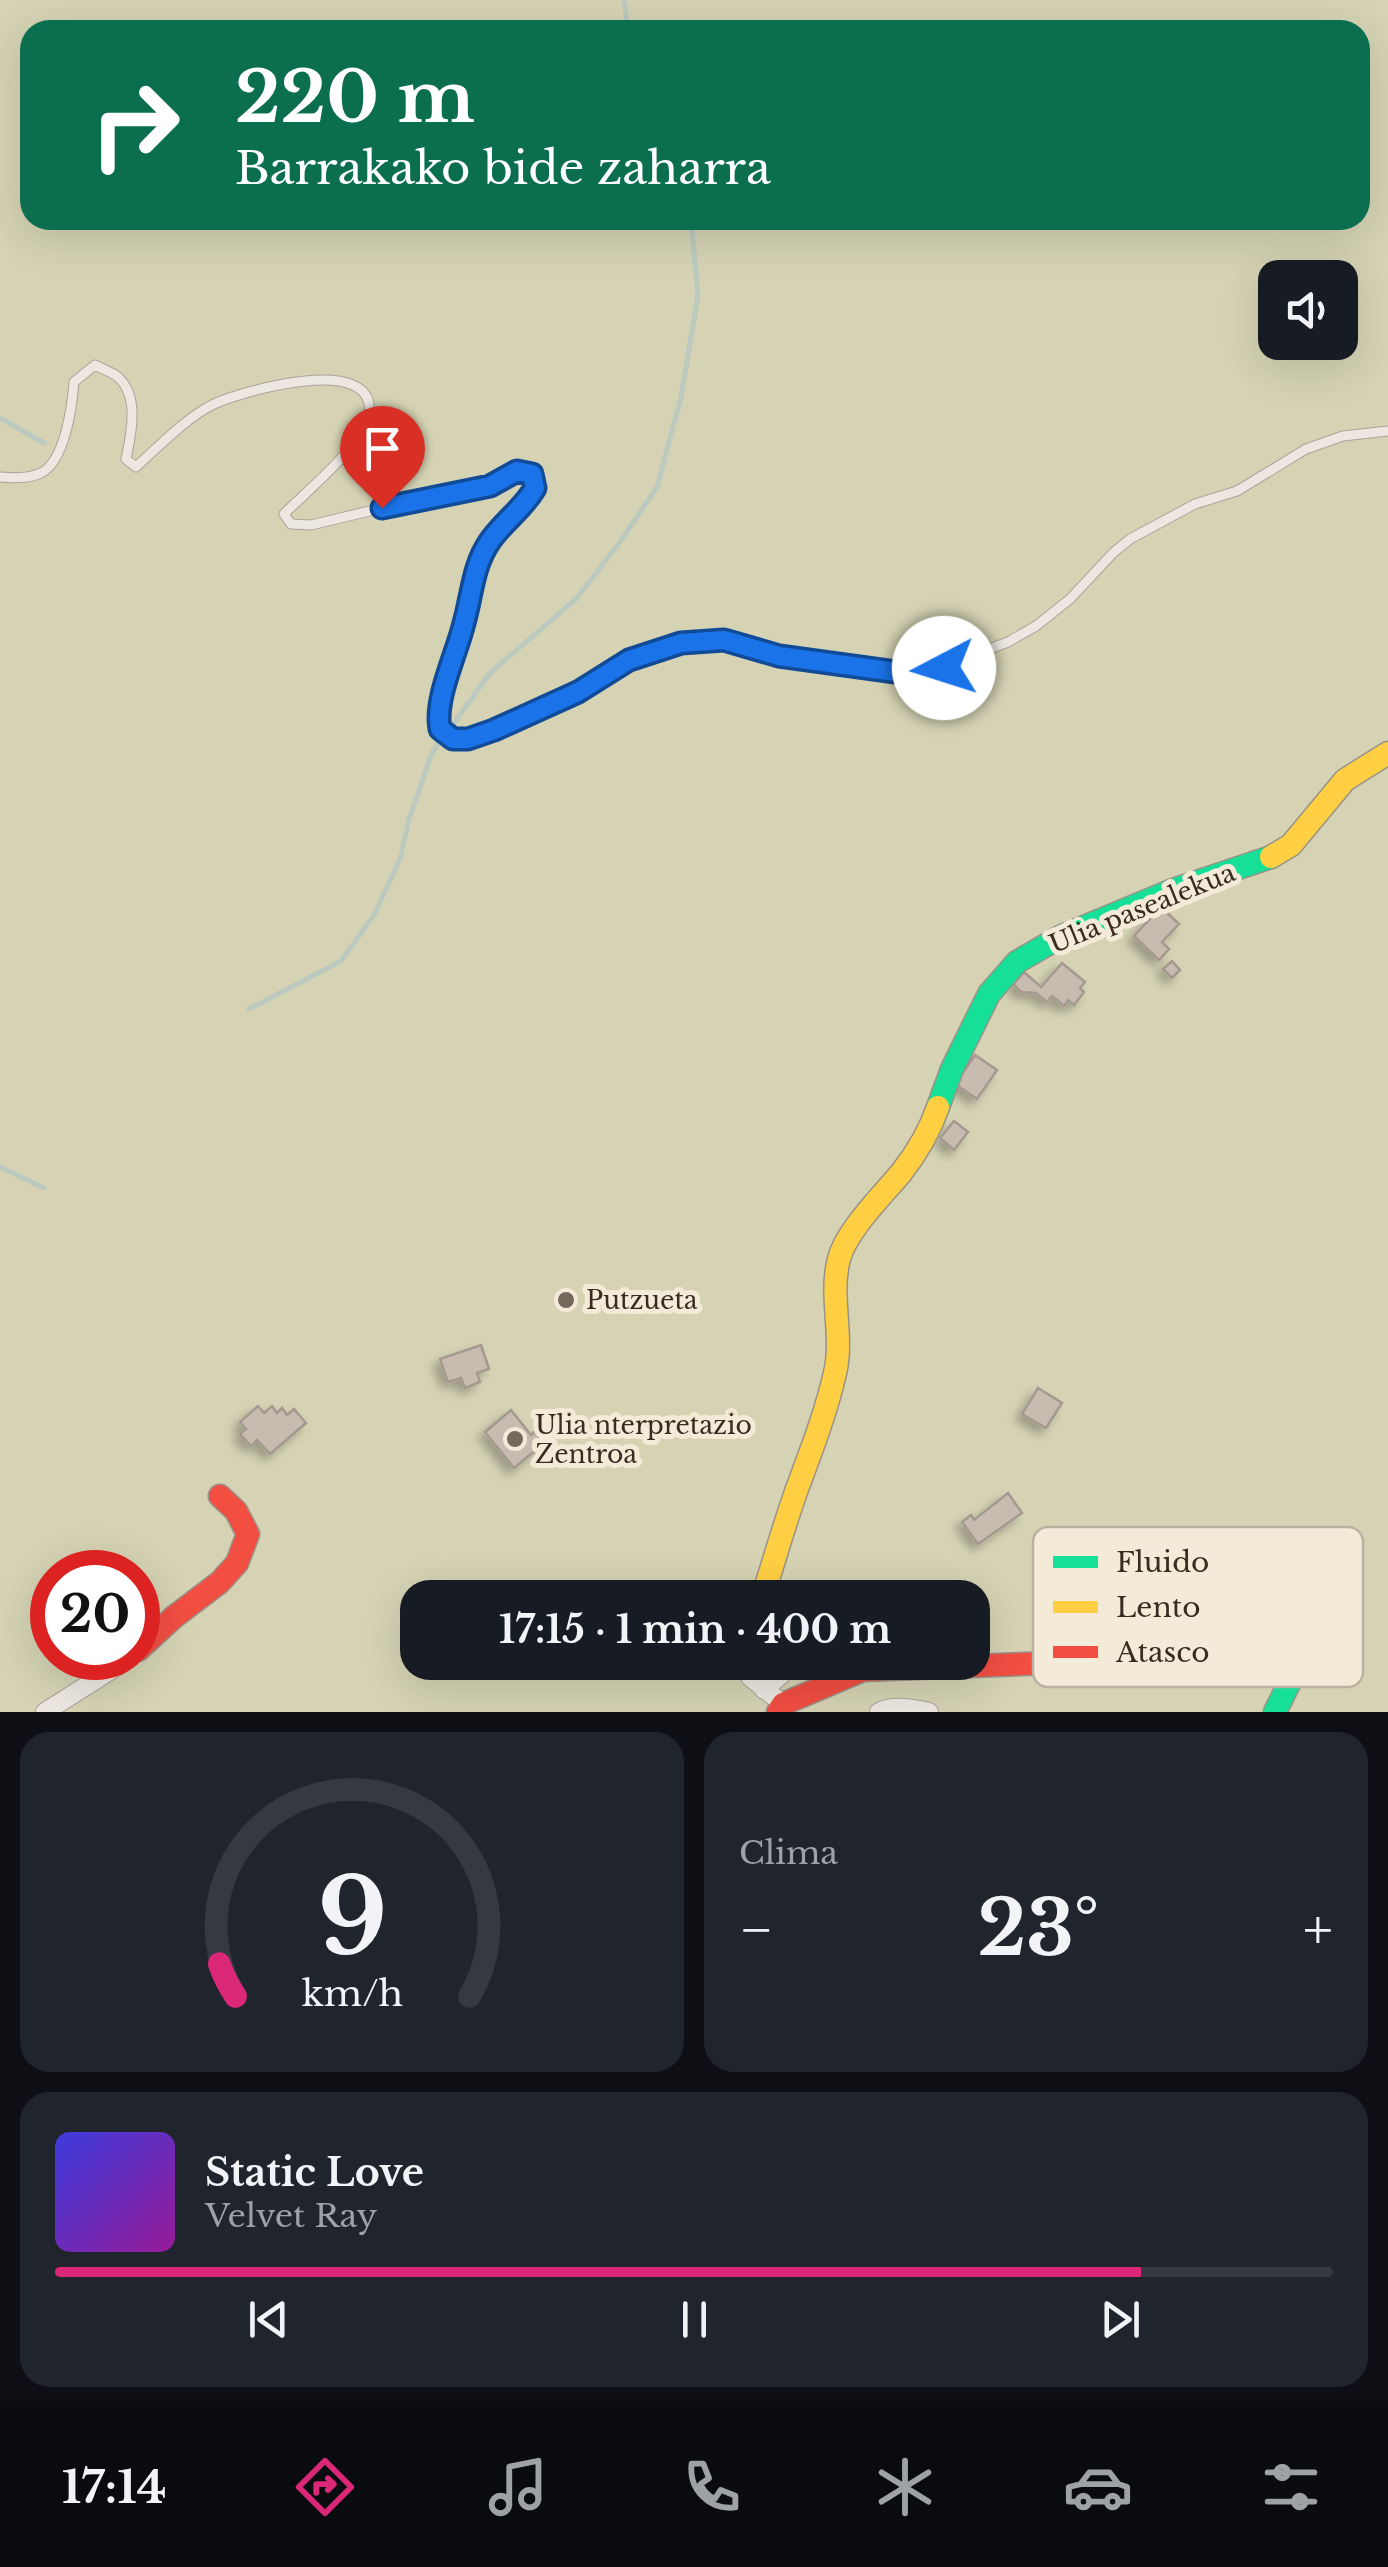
<!DOCTYPE html>
<html lang="es">
<meta charset="utf-8">
<style>
:root{--surface:#171b24;--page:#20242c;--text:#f1f3f6;--muted:#9ea1a6;--line:#363941;--accent:#db2777}
body{margin:0;font-family:"Libre Baskerville",serif;background:var(--page);color:var(--text);height:100vh;display:flex;flex-direction:column;font-size:38px;white-space:nowrap}
*{box-sizing:border-box;margin:0}
p{font-size:32px;color:var(--muted)}
.icon{flex:none;width:55px;height:55px;fill:none;stroke:currentColor;stroke-width:2;stroke-linecap:round;stroke-linejoin:round}
.map{position:relative;height:1712px;overflow:hidden}
.sheet{display:flex;flex-direction:column;gap:20px;padding:20px;background:#0d0f14;flex:1}
.sheet>*{flex:none}
.banner{position:absolute;left:20px;top:20px;width:1350px;height:210px;border-radius:30px;box-shadow:0 10px 40px #0002;background:#0b6e4f;color:#fff;overflow:hidden}
.tools{position:absolute;left:1258px;top:260px;display:grid;gap:20px}
.tools a{display:grid;place-items:center;width:100px;height:100px;border-radius:20px;background:var(--surface);box-shadow:0 10px 40px #0002;font-size:50px}
.speed{position:absolute;left:30px;top:1550px;display:flex;gap:20px;font-size:50px;font-weight:700;text-align:center}
.speed>*{display:grid;place-content:center;width:130px;height:130px;border-radius:50%;background:var(--surface);box-shadow:0 10px 40px #0002;line-height:1}
.speed .limit{border:15px solid #d22;background:#fff;color:#111}
.pin{position:absolute;display:grid;place-items:center;width:85px;height:85px;color:#fff;margin:-102px -42px;border-radius:50% 50% 50% 0;rotate:-45deg;box-shadow:0 0 10px #0007}
.pin .icon{rotate:45deg}
.me{position:absolute;width:110px;margin:-55px;rotate:265deg;stroke-linejoin:round;filter:drop-shadow(0 0 8px #0008)}
.turn{display:flex;align-items:center;gap:35px;height:210px;padding:0 50px;font-size:45px}
.turn .icon{width:130px;height:130px;stroke-width:2.5}
.turn b{display:block;font-size:70px;line-height:85px}
.big{font-size:75px;font-weight:700;line-height:1.1}
.sheet .card{flex:1;display:flex;flex-direction:column;justify-content:center;gap:15px;min-width:0;padding:0 35px;border-radius:30px;background:var(--page)}
.sheet .dial{align-items:center;gap:0}
.dial svg{height:260px;overflow:visible;fill:none;stroke:var(--line);stroke-width:7;stroke-linecap:round;text-anchor:middle}
.dial text{fill:var(--text);stroke:none}
.song{display:flex;align-items:center;gap:30px}
.cover{width:120px;height:120px;border-radius:15px;background:linear-gradient(135deg,hsl(240 70% 55%),hsl(300 70% 35%))}
.played{height:10px;border-radius:5px;background:linear-gradient(90deg,var(--accent) 85%,var(--line) 85%)}
.keys{display:flex;justify-content:space-around;direction:ltr}
.heat{display:flex;justify-content:space-between;align-items:center;font-size:55px;direction:ltr}
.sheet .tiles{flex:1;display:grid;gap:20px;grid-template-columns:1fr 1fr}
.card:last-child{grid-column:span 2}
.trip{position:absolute;left:400px;top:1580px;width:590px;height:100px;border-radius:30px;background:var(--surface);box-shadow:0 10px 40px #0002;font-weight:700;line-height:100px;text-align:center}
.tabs{display:flex;height:160px;justify-content:space-around;align-items:center;background:#090b0e;color:var(--muted)}
.tabs .icon{width:70px;height:70px}
.tabs .selected{color:var(--accent)}
.tabs b{font-size:45px;color:var(--text)}
.map>svg:first-child{display:block}
.green{fill:#d5d3b4;fill-rule:evenodd}
.lines{fill:none;stroke-linecap:round;stroke-linejoin:round}
.stream{stroke:#bbc9bf;stroke-width:5}
.building{fill:#c8bcb1;stroke:#a5998f;stroke-width:2.5;filter:url(#shadow)}
.lane-casing{stroke:#aaa399;stroke-width:11}
.street-casing{stroke:#aaa399;stroke-width:20}
.fast-casing{stroke:#9a9288;stroke-width:25}
.slow-casing{stroke:#9a9288;stroke-width:25}
.jam-casing{stroke:#9a9288;stroke-width:25}
.lane{stroke:#ece8e1;stroke-width:9}
.street{stroke:#ece8e1;stroke-width:18}
.fast{stroke:#16e098;stroke-width:22}
.slow{stroke:#ffcf43;stroke-width:22}
.jam{stroke:#f24e42;stroke-width:22}
.route-casing{stroke:#114b97;stroke-width:25}
.route{stroke:#1a73e8;stroke-width:18}
.poi-dot{fill:#75695e;stroke:#f4ead8;stroke-width:4}
.labels{text-anchor:middle;stroke-width:10;stroke-linejoin:round;paint-order:stroke}
.street-label{font-size:25px;fill:#392b21;stroke:#f4ead8}
.poi-label{font-size:25px;fill:#392b21;stroke:#f4ead8;text-anchor:start}
.key{fill:#f4ead8;stroke:#bcb1a1;stroke-width:2.5}
.key-label{font-size:28px;fill:#392b21}
</style>
<div class="map">
<svg width="1388" height="1712" viewBox="0 0 1388 1712">
<defs>
<filter id="shadow"><feDropShadow dx="-6" dy="6" stdDeviation="5" flood-color="#0004"/></filter>
</defs>
<rect width="100%" height="100%" fill="#e4ddd0"/>
<path class="green" d="M0 0H1388V1712H0ZM30 30H1360V220H30ZM1275 278H1340V342H1275ZM52 1572H138V1658H52ZM418 1598H972V1662H418Z"/>
<g class="lines">
<path class="stream" d="M624 0 628 30
M0 418 44 443
M454 723 490 673 576 599 620 542 657 487 681 397 698 295 691 220
M249 1009 341 961 374 915 400 859 409 819 432 753 438 744
M0 1167 44 1188"/>
</g>
<path class="building" d="M1161 907 1179 924 1162 942 1169 949 1159 960 1134 936Z
M1172 961 1180 970 1172 978 1163 969Z
M1062 963 1085 982 1080 988 1084 992 1074 1005 1068 1000 1064 1006 1052 996 1047 1002 1036 993 1021 992 1013 984 1024 972 1041 987Z
M975 1055 997 1070 977 1099 955 1084Z
M954 1121 968 1132 954 1150 940 1138Z
M481 1345 489 1369 477 1373 480 1382 465 1388 461 1378 448 1382 440 1359Z
M1038 1388 1062 1403 1046 1428 1022 1414Z
M258 1406 264 1413 272 1406 277 1413 282 1408 287 1415 294 1409 306 1423 270 1454 257 1440 251 1446 240 1434 246 1429 240 1422Z
M511 1410 531 1435 534 1432 544 1443 514 1468 485 1432Z
M1008 1493 1022 1513 978 1544 962 1522 971 1515 974 1520Z"/>
<g class="lines">
<defs>
<path id="lane" d="M0 477C14 478 27 479 41 473 65 461 72 407 74 382L95 365C102 369 112 372 118 377 140 397 131 434 126 459L136 467C159 446 187 417 214 404 242 391 378 352 369 415 364 444 306 492 284 514L291 524 311 525 382 508 466 493 490 486 517 471 531 475 535 488C523 509 503 521 490 541 473 565 472 595 465 623 457 654 434 699 440 729L453 739H468L494 730 579 692 629 660 681 643 724 640 779 656 903 673H926L1008 642 1036 626 1070 599 1113 553 1130 539 1195 504 1237 491 1306 449 1343 436 1388 431"/>
<path id="street" d="M746 1662 750 1677 783 1704
M764 1690 795 1662
M45 1712 130 1658
M879 1712C893 1704 914 1709 929 1712"/>
<path id="fast" d="M938 1107 952 1069 989 994 1017 962 1060 937 1173 890 1271 857
M1150 1620C1174 1604 1226 1554 1254 1555 1294 1556 1308 1618 1302 1648 1297 1671 1285 1691 1275 1712"/>
<path id="slow" d="M1271 857 1291 845 1345 780 1388 753
M762 1598C774 1562 784 1525 797 1489 811 1451 826 1413 835 1373 844 1336 829 1296 839 1259 846 1231 882 1196 901 1173 916 1154 930 1130 938 1107"/>
<path id="jam" d="M138 1650 174 1617 220 1582 237 1563 248 1534 236 1511 220 1496
M778 1712 783 1704 863 1670 1053 1663 1104 1651 1150 1620"/>
</defs>
<use href="#lane" class="lane-casing"/>
<use href="#street" class="street-casing"/>
<use href="#fast" class="fast-casing"/>
<use href="#slow" class="slow-casing"/>
<use href="#jam" class="jam-casing"/>
<use href="#lane" class="lane"/>
<use href="#street" class="street"/>
<use href="#fast" class="fast"/>
<use href="#slow" class="slow"/>
<use href="#jam" class="jam"/>
</g>
<g class="lines">
<defs>
<path id="route" d="M382 508 490 486 517 471 532 474 535 488C523 509 504 521 490 541 473 565 472 595 464 623 457 653 434 699 440 729L453 739H468L494 730 578 692 629 660 681 643 724 640 779 656 903 673 926 674 944 668"/>
</defs>
<use href="#route" class="route-casing"/>
<use href="#route" class="route"/>
</g>
<g class="poi-dot">
<circle cx="566" cy="1300" r="10"/>
<circle cx="515" cy="1439" r="10"/>
</g>
<g class="labels">
<g class="street-label">
<text transform="translate(1142 908) rotate(-22)" y="9">Ulia pasealekua</text>
</g>
<g class="poi-label">
<text x="586" y="1309">Putzueta</text>
<text x="535" y="1434">Ulia nterpretazio<tspan x="535" dy="29">Zentroa</tspan></text>
</g>
</g>
<rect x="1033" y="1527" width="330" height="160" rx="15" class="key"/>
<rect x="1053" y="1556" width="45" height="12" fill="#16e098"/>
<rect x="1053" y="1601" width="45" height="12" fill="#ffcf43"/>
<rect x="1053" y="1646" width="45" height="12" fill="#f24e42"/>
<g class="key-label">
<text x="1116" y="1572">Fluido</text>
<text x="1116" y="1617">Lento</text>
<text x="1116" y="1662">Atasco</text>
</g>
</svg>
<div class="tools">
<a><svg class="icon" aria-label="sound" viewBox="0 0 24 24"><path d="M4 9h4l5-4v14l-5-4H4zM17 9q2 3 0 6"/></svg></a>
</div>
<div class="speed"><div class="limit">20</div></div>
<div class="pin" style="left:382px;top:508px;background:#d93025"><svg class="icon" aria-label="arrive" viewBox="0 0 24 24"><path d="M6 21V4h12l-3 4 3 4H6"/></svg></div>
<svg class="me" style="left:944px;top:668px" viewBox="-20 -20 40 40"><circle r="19" fill="#fff"/><path d="M0-13L10 11 0 6-10 11z" fill="#1a73e8"/></svg>
<div class="trip">17:15 · 1 min · 400 m</div>
<div class="banner">
<div class="turn"><svg class="icon" aria-label="right" viewBox="0 0 24 24"><path d="M7 20v-9h11M14 6l5 5-5 5"/></svg><div><b>220 m</b>Barrakako bide zaharra</div></div>
</div>
</div>
<section class="sheet">
<div class="tiles">
<div class="card dial"><svg viewBox="0 0 100 80">
<path d="M14 69A42 42 0 1 1 86 69"/>
<path d="M14 69A42 42 0 0 1 9 59" stroke="#db2777"/>
<text x="50" y="56" font-size="32" font-weight="700">9</text>
<text x="50" y="72" font-size="11">km/h</text>
</svg></div>
<div class="card"><p>Clima</p>
<div class="heat"><a>−</a><b class="big">23°</b><a>+</a></div>
</div>
<div class="card">
<div class="song"><i class="cover"></i><div><b>Static Love</b><p>Velvet Ray</p></div></div>
<div class="played"></div>
<div class="keys"><svg class="icon" aria-label="previous" viewBox="0 0 24 24"><path d="M18 5L8 12l10 7zM5 5v14"/></svg><svg class="icon" aria-label="pause" viewBox="0 0 24 24"><path d="M8 5v14M16 5v14"/></svg><svg class="icon" aria-label="next" viewBox="0 0 24 24"><path d="M6 5l10 7-10 7zM19 5v14"/></svg></div>
</div>
</div>
</section>
<nav class="tabs">
<b>17:14</b>
<svg class="icon selected" aria-label="directions" viewBox="0 0 24 24"><path d="M12 3l9 9-9 9-9-9zM9 14v-3h6M13 9l2 2-2 2"/></svg>
<svg class="icon" aria-label="music" viewBox="0 0 24 24"><path d="M9 18V5l10-2v13"/><circle cx="6" cy="18" r="3"/><circle cx="16" cy="16" r="3"/></svg>
<svg class="icon" aria-label="phone" viewBox="0 0 24 24"><path d="M5 4h4l2 5-3 2q2 4 5 5l2-3 5 2v4C11 20 4 13 5 4z"/></svg>
<svg class="icon" aria-label="climate" viewBox="0 0 24 24"><path d="M12 3v18M4 7l16 10M4 17L20 7"/></svg>
<svg class="icon" aria-label="car" viewBox="0 0 24 24"><path d="M5 17H2v-5l4-1 3-4h7l3 4 3 1v5h-3M9 17h6M6 11h13"/><circle cx="7" cy="17" r="2"/><circle cx="17" cy="17" r="2"/></svg>
<svg class="icon" aria-label="filters" viewBox="0 0 24 24"><path d="M4 7h16M4 17h16"/><circle cx="9" cy="7" r="2"/><circle cx="15" cy="17" r="2"/></svg>
</nav>
